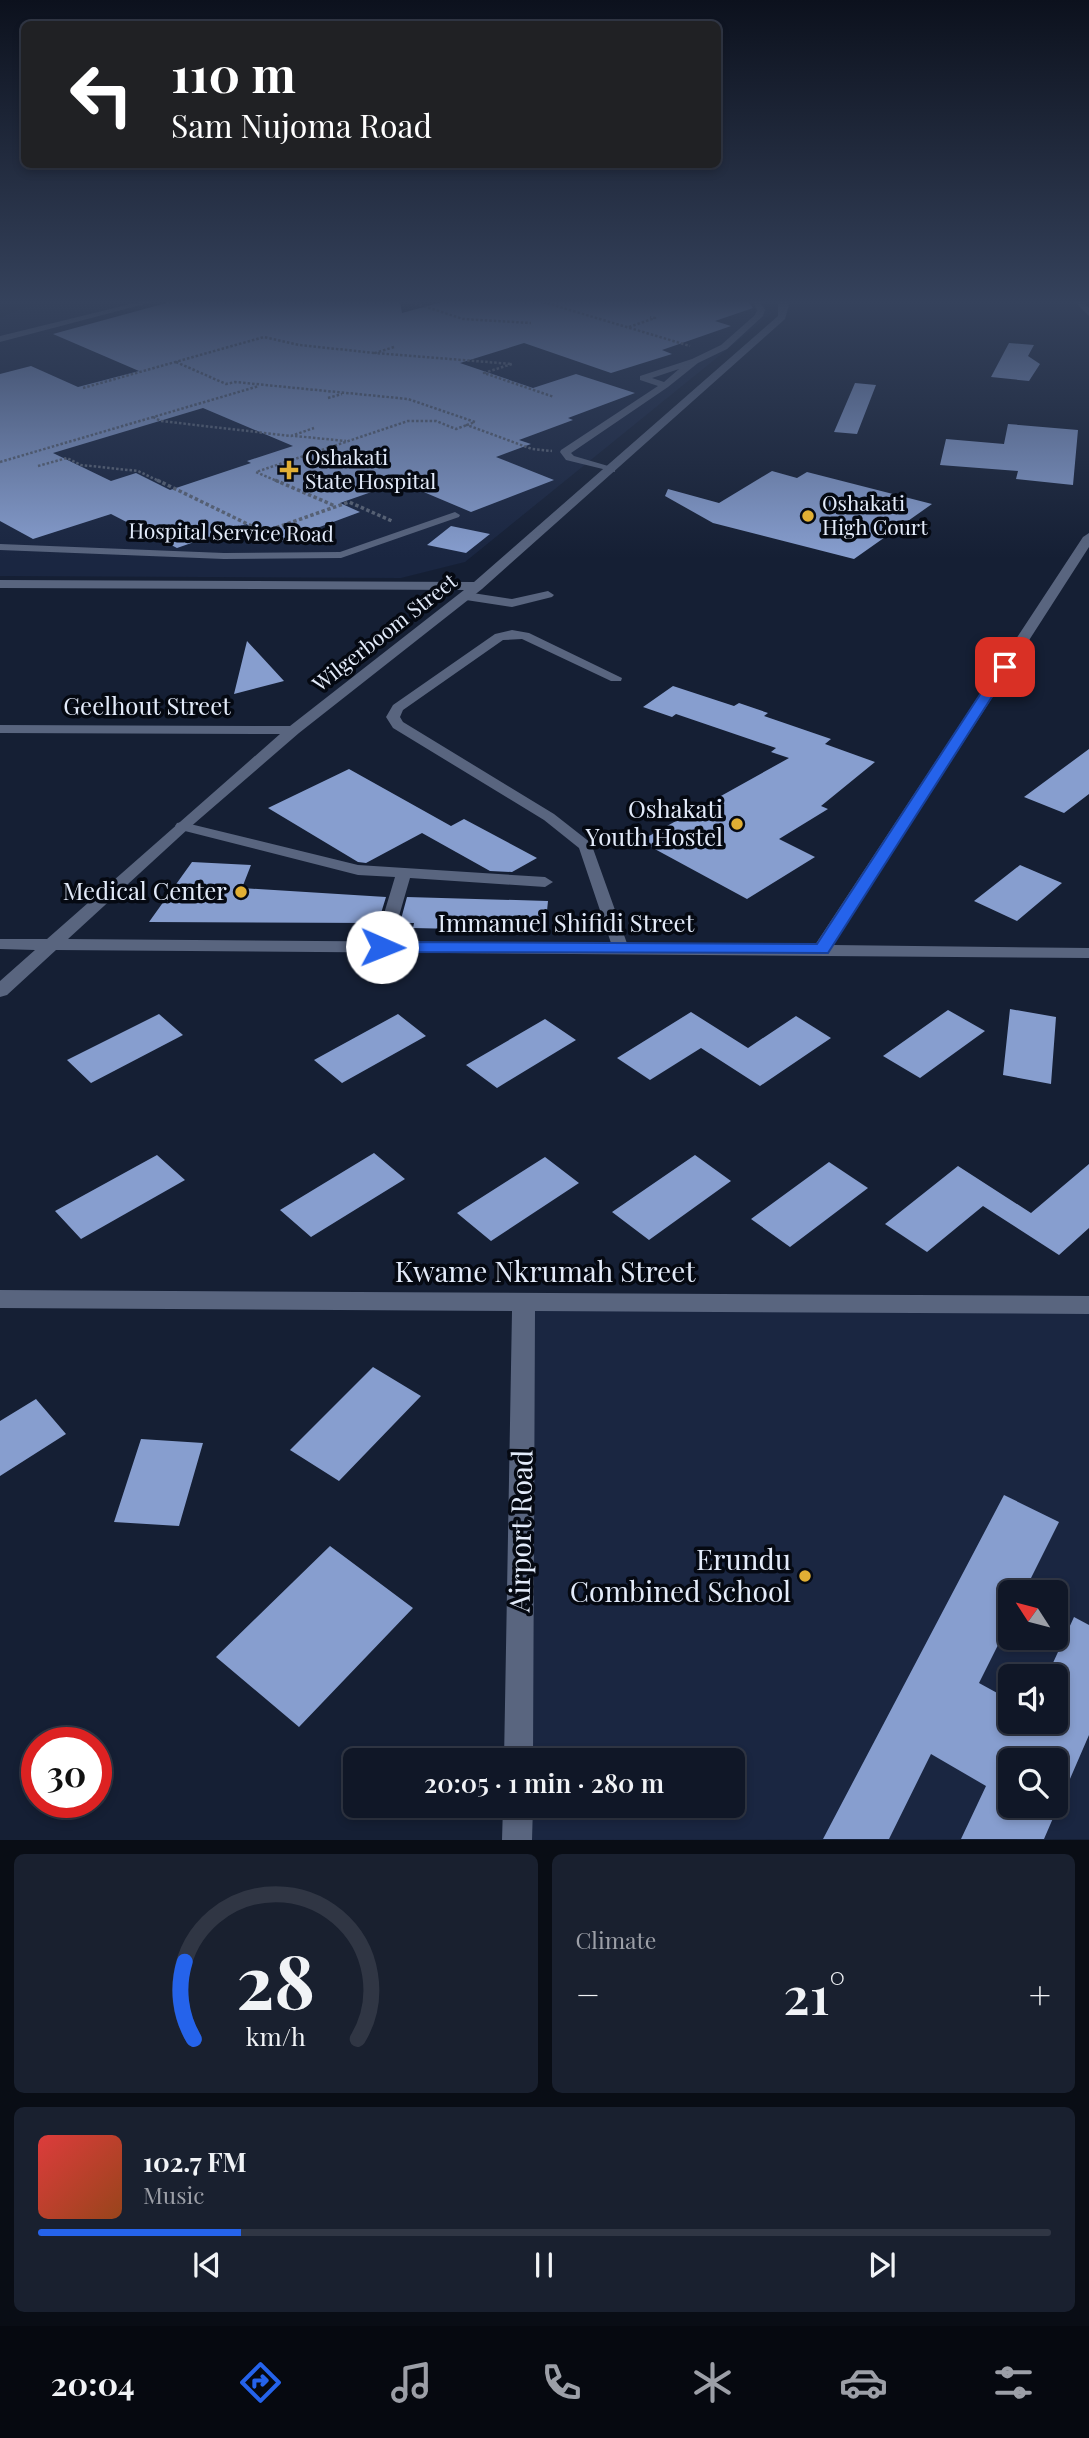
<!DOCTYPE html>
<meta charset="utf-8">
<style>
:root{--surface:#101727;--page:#19202f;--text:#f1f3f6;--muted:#9c9fa7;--line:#303644;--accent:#2563eb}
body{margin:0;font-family:"Playfair Display",serif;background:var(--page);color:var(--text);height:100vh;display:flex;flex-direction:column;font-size:26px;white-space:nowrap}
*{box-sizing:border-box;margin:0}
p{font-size:23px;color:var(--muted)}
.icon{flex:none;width:38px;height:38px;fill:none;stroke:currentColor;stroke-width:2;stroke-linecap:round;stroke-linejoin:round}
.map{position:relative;height:1840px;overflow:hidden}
.side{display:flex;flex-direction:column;gap:14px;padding:14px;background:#090d15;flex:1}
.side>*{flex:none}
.hud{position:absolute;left:21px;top:21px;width:700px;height:147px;border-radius:10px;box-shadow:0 4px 10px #0003,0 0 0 2px var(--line);background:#202124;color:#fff;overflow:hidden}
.needle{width:46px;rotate:306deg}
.controls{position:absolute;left:998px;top:1580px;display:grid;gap:14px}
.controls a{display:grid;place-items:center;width:70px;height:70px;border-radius:10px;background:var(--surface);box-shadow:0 4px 10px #0003,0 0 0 2px var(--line);font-size:35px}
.speed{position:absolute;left:21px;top:1727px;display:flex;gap:14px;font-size:35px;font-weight:700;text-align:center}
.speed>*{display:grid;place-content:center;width:91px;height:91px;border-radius:50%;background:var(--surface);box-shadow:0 4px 10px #0003,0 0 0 2px var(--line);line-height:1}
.speed .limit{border:10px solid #d22;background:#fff;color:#111}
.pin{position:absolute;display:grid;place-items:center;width:60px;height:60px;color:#fff;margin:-30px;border-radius:14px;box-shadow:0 4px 10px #0006}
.me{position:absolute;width:77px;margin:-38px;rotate:91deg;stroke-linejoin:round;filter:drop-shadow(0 0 5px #0008)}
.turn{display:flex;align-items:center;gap:24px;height:147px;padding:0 35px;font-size:32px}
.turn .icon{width:91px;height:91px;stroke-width:2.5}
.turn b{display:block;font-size:49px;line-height:60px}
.big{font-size:52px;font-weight:600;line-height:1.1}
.side .widget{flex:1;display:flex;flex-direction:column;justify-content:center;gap:10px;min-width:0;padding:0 24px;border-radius:10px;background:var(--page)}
.side .dial{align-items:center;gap:0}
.dial svg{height:182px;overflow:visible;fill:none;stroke:var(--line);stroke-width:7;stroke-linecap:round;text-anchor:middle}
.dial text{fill:var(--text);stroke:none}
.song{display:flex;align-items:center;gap:21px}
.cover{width:84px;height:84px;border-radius:10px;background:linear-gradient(135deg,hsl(0 70% 55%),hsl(20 70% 35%))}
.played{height:7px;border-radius:4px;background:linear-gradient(90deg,var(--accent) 20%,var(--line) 20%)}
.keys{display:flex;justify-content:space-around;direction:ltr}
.heat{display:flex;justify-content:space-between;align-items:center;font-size:38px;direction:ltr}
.side .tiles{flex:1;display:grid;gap:14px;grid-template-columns:1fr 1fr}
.widget:last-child{grid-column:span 2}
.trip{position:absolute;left:343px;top:1748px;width:402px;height:70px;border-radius:10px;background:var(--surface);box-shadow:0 4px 10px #0003,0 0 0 2px var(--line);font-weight:600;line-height:70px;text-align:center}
.menu{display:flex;height:112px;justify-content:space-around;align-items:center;background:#060910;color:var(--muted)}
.menu .icon{width:49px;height:49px}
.menu .current{color:var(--accent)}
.menu b{font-size:32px;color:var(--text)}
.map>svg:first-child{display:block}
.built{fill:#1a2641;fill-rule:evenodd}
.building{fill:#879ecf;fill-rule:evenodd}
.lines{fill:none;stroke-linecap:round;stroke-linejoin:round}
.path-far1{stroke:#5d6779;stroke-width:2.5;stroke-dasharray:2.5 2;stroke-linecap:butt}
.path{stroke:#5d6779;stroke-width:3.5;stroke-dasharray:3.5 2.5;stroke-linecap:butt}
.service{fill:#59657f;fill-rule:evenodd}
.minor{fill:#59657f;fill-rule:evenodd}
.route{fill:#2563eb;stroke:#184099;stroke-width:2}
.poi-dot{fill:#e1af34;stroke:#050912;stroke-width:2.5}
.labels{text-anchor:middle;stroke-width:7;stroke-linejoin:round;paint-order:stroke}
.far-poi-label{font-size:21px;fill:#e3ebfa;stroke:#050912;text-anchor:start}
.far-street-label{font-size:21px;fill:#e3ebfa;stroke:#050912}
.street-label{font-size:24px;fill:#e3ebfa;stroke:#050912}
.poi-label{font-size:24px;fill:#e3ebfa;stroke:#050912;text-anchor:end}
.near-street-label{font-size:28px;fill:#e3ebfa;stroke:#050912}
.near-poi-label{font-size:28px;fill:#e3ebfa;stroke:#050912;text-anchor:end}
</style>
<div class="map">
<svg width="1089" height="1840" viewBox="0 0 1089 1840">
<rect width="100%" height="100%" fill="#151f34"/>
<path class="built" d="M37 302H761L772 313 465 562 401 578 0 576V318Z
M524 1302 1089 1305V1839L517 1840 518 1806H733V1760H518ZM1010 1592H1055V1638H1010ZM1010 1676H1055V1722H1010ZM1010 1760H1055V1806H1010Z"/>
<path class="building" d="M170 302H400L402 313 442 302H749L753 308 715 321 731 326 662 350 672 354 611 373 524 343 460 363 533 388 576 374 635 393 568 418 573 420 519 440 531 444 496 457 554 480 471 512 400 482 340 503 360 512 282 541 246 524 177 548 111 514 33 539 0 521V374L31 366 78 387 139 371 53 334ZM203 408 293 446 247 461 251 463 170 490 136 473 111 481 53 453Z
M1009 343 1034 345 1028 356 1040 364 1029 381 991 377Z
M855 383 876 385 857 434 834 432Z
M1008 424 1078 430 1073 485 1016 479 1018 471 940 465 946 439 1004 444Z
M772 471 797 478 807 472 932 504 854 559 713 523 665 496 668 489 719 503Z
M451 526 490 534 466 553 427 545Z
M247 641 284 681 234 694Z
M673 686 734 706 739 703 768 713 764 716 831 739 825 744 875 762 821 806 828 809 779 839 815 857 747 899 640 841 789 758 771 752 776 748 676 714 672 717 643 707Z
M1089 749V794L1064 813 1024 797Z
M349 769 451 826 464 819 537 858 512 872 490 871 422 833 366 863 358 862 268 808Z
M192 862 251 865 242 888 386 897 378 923 149 922Z
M1020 865 1062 883 1017 921 974 901Z
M407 897 548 901 545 931 413 928 414 923H400Z
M1010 1009 1056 1017 1051 1084 1003 1075Z
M948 1010 985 1031 920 1078 883 1056Z
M691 1012 748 1048 796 1016 831 1038 760 1086 701 1048 650 1080 617 1058Z
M159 1014 183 1035 91 1083 67 1060Z
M398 1014 426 1036 342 1083 314 1060Z
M545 1019 576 1040 497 1088 466 1065Z
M374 1153 405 1179 311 1237 280 1210Z
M157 1155 185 1180 81 1239 55 1211Z
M695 1155 731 1181 649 1240 612 1212Z
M545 1157 579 1183 491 1241 457 1213Z
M829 1162 868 1188 790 1247 751 1219Z
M1089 1164V1228L1059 1255 983 1206 927 1252 885 1224 958 1166 1031 1213Z
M373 1367 421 1396 339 1481 290 1450Z
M36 1399 66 1434 0 1476V1421Z
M141 1439 203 1443 179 1526 114 1522Z
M1004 1495 1059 1522 1024 1592H1010V1621L979 1683 1010 1700V1722H1055V1676H1047L1074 1617 1089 1625V1735L1044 1839H961L986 1786 931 1754 889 1839H823ZM1010 1760H1055V1806H1010Z
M330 1546 413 1608 299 1727 216 1657Z"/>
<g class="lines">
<path class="path-far1" d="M411 302 463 319 531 323
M543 302 690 346
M629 327 655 318 650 317
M394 347 375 353 512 364 484 373 554 397
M176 362 226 384 235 382 408 399 475 422 467 425 532 449 552 451
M83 388 264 337 299 345 375 353
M328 398 342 394
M153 417 161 421 291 436 314 428
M295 436 346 441
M0 462 259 386
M38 466 67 458 81 465 138 471 161 482
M279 482 256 472 408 421H436L456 429 467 425"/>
<path class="path" d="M157 480 264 532 349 502 392 521
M275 480 335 506"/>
<path class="service" d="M139 302H152L0 342V336Z
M752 302H760L765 310 763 316 727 349 698 363 668 387 571 453 574 456 615 468V472L566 460 560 452 561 450 658 386 640 380V376L692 359 721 345 755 315 757 310ZM679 369 664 382 652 378Z
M455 512 460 515 459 517 341 558 224 559 0 550V544L224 553 340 552Z
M548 591 554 595 552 597 512 607 466 600 460 596 466 592 512 599Z
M512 630 529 633 622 678 621 681H611L522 639 503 640 403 710 400 717 403 722 554 814 591 843 629 949 627 952 621 954 613 949 579 848 544 820 393 728 386 717 393 705 495 634Z
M182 822 358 865 545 877 553 882 545 887 410 878 390 947 382 952 374 947 395 877 358 875 177 829 175 826 177 823Z"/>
<path class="minor" d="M778 302H786L789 305 785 319 482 589 299 733 188 829 68 939 815 945 1083 537 1089 533V547L833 945 1089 948V958L56 950 7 995 0 997V981L35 950 0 949V939H47L280 734 0 733V725L290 726 464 590 0 588V580L474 582 778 316Z
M1075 302H1084L1089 308V316Z
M0 1290 1089 1296V1314L535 1311 533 1760H504L512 1311 0 1308Z
M503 1806H533L532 1840H502Z"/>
</g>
<linearGradient id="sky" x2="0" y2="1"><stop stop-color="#0c111d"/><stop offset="0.54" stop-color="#35425c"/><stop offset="1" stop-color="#35425c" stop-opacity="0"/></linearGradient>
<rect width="1089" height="559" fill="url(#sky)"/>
<path class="route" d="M1005 664 1011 667 828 953 382 952 374 947 382 942 817 944 998 667Z"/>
<g class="poi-dot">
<path d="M285.5 459.5h7v7h7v7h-7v7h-7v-7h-7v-7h7z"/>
<circle cx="808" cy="516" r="7"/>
<circle cx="737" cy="824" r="7"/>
<circle cx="241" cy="892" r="7"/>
<circle cx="805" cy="1576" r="7"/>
</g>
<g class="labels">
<g class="far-poi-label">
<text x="305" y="465">Oshakati<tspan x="305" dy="24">State Hospital</tspan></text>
<text x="822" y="511">Oshakati<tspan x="822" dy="24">High Court</tspan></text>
</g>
<g class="far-street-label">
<text transform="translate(231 533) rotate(1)" y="7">Hospital Service Road</text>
<text transform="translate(385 633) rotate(-38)" y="7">Wilgerboom Street</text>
</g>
<g class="street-label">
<text x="147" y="715">Geelhout Street</text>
<text x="566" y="932">Immanuel Shifidi Street</text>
</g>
<g class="poi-label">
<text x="723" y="818">Oshakati<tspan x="723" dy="28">Youth Hostel</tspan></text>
<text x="227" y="900">Medical Center</text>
</g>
<g class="near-street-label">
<text x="545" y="1282">Kwame Nkrumah Street</text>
<text transform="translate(521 1531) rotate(-89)" y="10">Airport Road</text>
</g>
<g class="near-poi-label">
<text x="791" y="1570">Erundu<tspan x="791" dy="32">Combined School</tspan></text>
</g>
</g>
</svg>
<div class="controls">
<a><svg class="needle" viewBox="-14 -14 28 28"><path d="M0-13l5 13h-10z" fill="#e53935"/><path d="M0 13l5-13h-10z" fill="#9c9fa7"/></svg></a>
<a><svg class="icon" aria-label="sound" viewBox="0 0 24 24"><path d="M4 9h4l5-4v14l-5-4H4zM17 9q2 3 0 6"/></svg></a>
<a><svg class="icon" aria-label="search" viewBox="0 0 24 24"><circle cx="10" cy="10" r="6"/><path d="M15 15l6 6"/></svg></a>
</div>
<div class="speed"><div class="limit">30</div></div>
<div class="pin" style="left:1005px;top:667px;background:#d93025"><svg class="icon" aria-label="arrive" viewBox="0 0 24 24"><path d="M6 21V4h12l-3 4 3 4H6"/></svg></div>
<svg class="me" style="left:382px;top:947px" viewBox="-20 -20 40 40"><circle r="19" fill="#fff"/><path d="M0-13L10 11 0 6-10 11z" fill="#2563eb"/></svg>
<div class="trip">20:05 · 1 min · 280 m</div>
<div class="hud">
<div class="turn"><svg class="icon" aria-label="left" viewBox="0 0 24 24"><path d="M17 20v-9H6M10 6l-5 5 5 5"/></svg><div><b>110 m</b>Sam Nujoma Road</div></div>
</div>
</div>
<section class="side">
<div class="tiles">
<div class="widget dial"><svg viewBox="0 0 100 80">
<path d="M14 69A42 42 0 1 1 86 69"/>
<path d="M14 69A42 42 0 0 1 10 35" stroke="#2563eb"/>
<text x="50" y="56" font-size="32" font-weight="700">28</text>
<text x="50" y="72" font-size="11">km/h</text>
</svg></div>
<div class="widget"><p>Climate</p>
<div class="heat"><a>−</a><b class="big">21°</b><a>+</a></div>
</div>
<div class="widget">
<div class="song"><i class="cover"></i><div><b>102.7 FM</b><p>Music</p></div></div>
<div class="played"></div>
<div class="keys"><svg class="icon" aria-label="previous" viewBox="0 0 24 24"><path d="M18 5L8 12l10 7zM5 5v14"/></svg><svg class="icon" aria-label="pause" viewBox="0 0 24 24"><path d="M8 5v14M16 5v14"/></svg><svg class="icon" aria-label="next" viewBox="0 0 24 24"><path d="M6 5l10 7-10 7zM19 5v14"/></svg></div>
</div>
</div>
</section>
<nav class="menu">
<b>20:04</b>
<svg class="icon current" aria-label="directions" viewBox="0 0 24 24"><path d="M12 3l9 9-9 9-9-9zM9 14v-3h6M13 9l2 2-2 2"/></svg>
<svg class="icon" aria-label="music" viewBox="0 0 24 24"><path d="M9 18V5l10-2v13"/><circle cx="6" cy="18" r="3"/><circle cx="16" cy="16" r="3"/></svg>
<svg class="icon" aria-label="phone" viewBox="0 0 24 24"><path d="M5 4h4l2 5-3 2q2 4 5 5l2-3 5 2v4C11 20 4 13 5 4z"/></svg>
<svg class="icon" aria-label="climate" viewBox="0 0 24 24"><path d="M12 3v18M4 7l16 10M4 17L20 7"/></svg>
<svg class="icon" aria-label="car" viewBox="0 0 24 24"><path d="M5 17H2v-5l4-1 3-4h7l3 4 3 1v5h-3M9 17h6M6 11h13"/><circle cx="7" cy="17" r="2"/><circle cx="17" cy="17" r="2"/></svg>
<svg class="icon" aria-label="filters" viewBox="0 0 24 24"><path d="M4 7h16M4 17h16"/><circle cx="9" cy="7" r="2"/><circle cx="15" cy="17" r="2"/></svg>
</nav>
